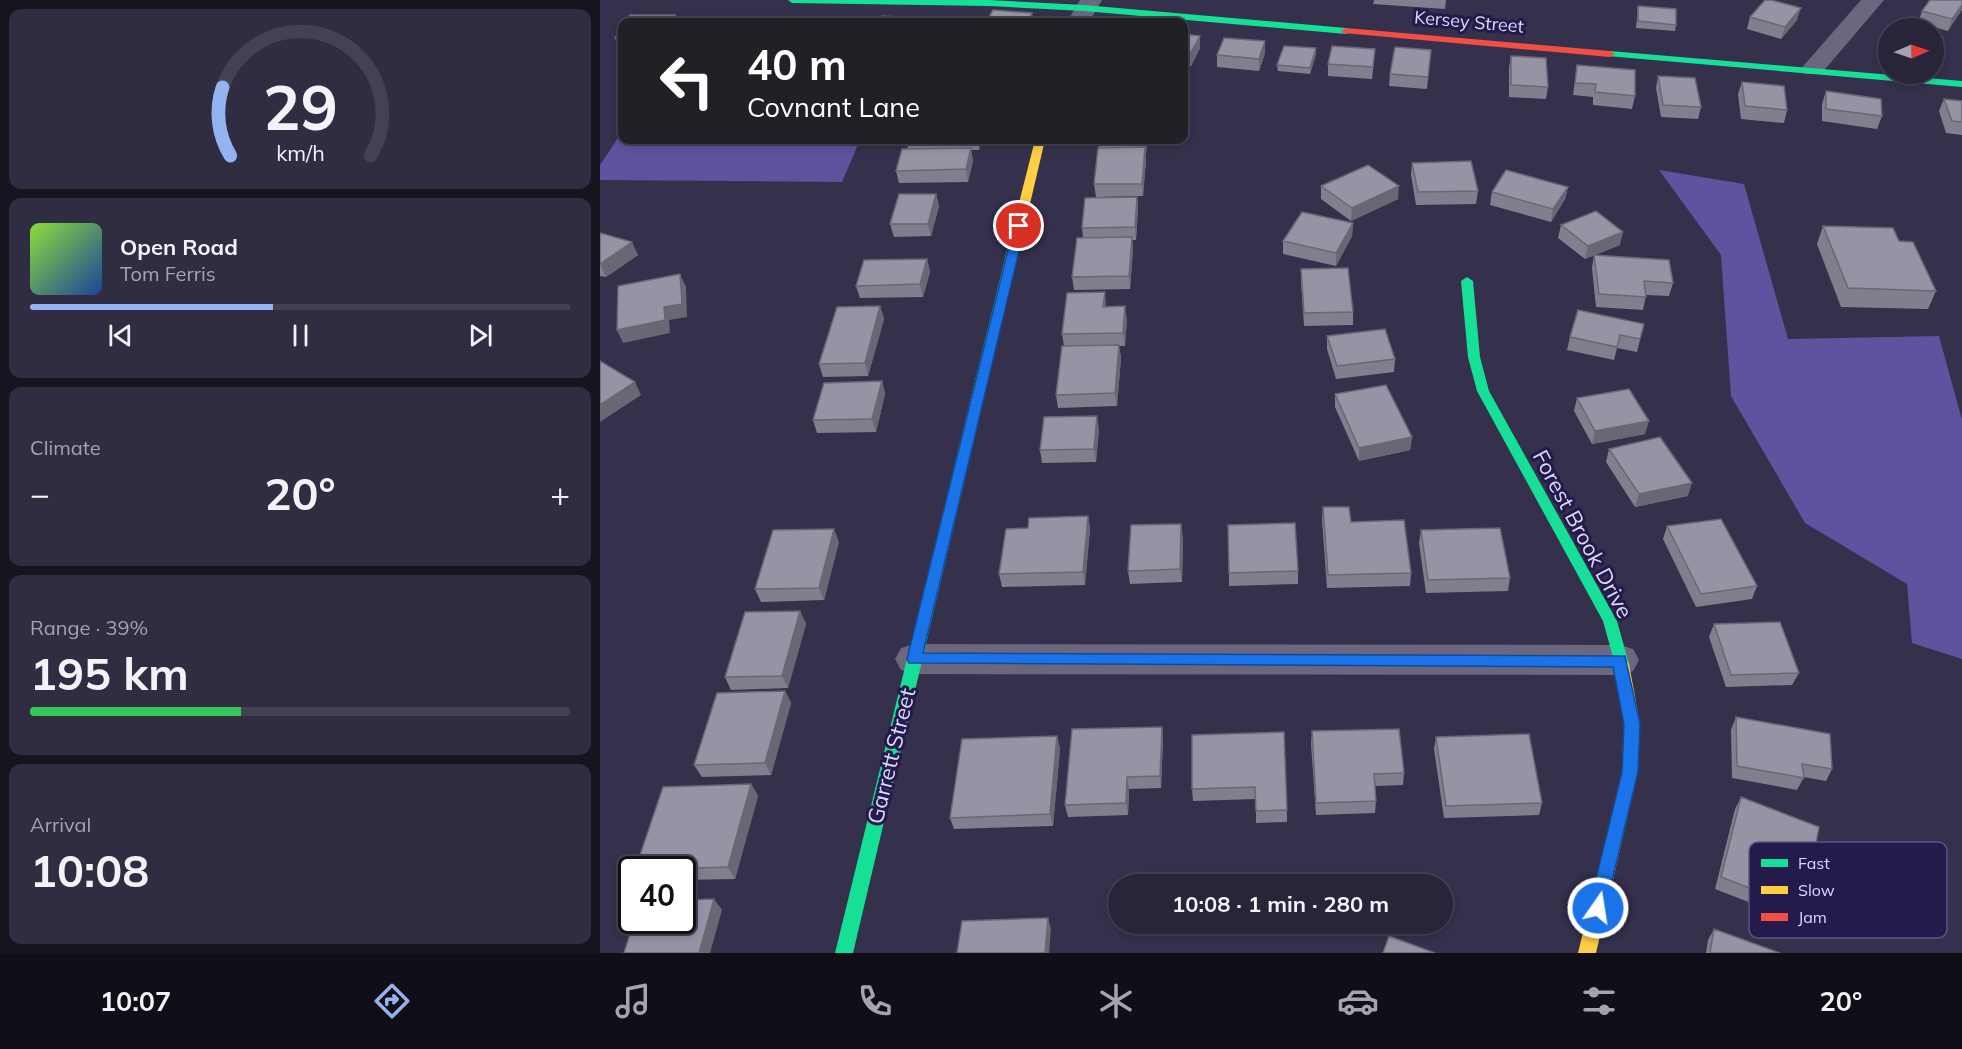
<!DOCTYPE html>
<meta charset="utf-8">
<style>
:root{--surface:#282439;--page:#302c41;--text:#f1f3f6;--muted:#a5a4ae;--line:#444153;--accent:#95b2f1}
body{margin:0;font-family:Mulish,sans-serif;background:var(--page);color:var(--text);height:100vh;display:flex;flex-direction:column;font-size:22px;white-space:nowrap}
*{box-sizing:border-box;margin:0}
p{font-size:20px;color:var(--muted)}
.icon{flex:none;width:33px;height:33px;fill:none;stroke:currentColor;stroke-width:2;stroke-linecap:round;stroke-linejoin:round}
.map{position:relative;flex:1;overflow:hidden}
.sheet{display:flex;flex-direction:column;gap:9px;padding:9px;background:#16141f;width:600px}
.sheet>*{flex:none}
.banner{position:absolute;left:18px;top:18px;width:570px;height:126px;border-radius:12px;box-shadow:0 3px 9px #0003,0 0 0 2px var(--line);background:#202124;color:#fff;overflow:hidden}
.needle{width:39px;rotate:88deg}
.fabs{position:absolute;left:1278px;top:18px;display:grid;gap:12px}
.fabs a{display:grid;place-items:center;width:66px;height:66px;border-radius:50%;background:var(--surface);box-shadow:0 3px 9px #0003,0 0 0 2px var(--line);font-size:30px}
.speed{position:absolute;left:18px;top:856px;display:flex;gap:12px;font-size:30px;font-weight:700;text-align:center}
.speed>*{display:grid;place-content:center;width:78px;height:78px;border-radius:50%;background:var(--surface);box-shadow:0 3px 9px #0003,0 0 0 2px var(--line);line-height:1}
.speed .limit{border:3px solid #111;border-radius:9px;background:#fff;color:#111}
.pin{position:absolute;display:grid;place-items:center;width:51px;height:51px;color:#fff;margin:-26px;border:3px solid #fff;border-radius:50%;box-shadow:0 2px 6px #0007}
.me{position:absolute;width:66px;margin:-33px;rotate:13deg;stroke-linejoin:round;filter:drop-shadow(0 0 4px #0008)}
.turn{display:flex;align-items:center;gap:21px;height:126px;padding:0 30px;font-size:27px}
.turn .icon{width:78px;height:78px;stroke-width:2.5}
.turn b{display:block;font-size:42px;line-height:51px}
.big{font-size:45px;font-weight:700;line-height:1.1}
.sheet .widget{flex:1;display:flex;flex-direction:column;justify-content:center;gap:9px;min-width:0;padding:0 21px;border-radius:12px;background:var(--page)}
.sheet .dial{align-items:center;gap:0}
.dial svg{height:156px;overflow:visible;fill:none;stroke:var(--line);stroke-width:7;stroke-linecap:round;text-anchor:middle}
.dial text{fill:var(--text);stroke:none}
.song{display:flex;align-items:center;gap:18px}
.cover{width:72px;height:72px;border-radius:9px;background:linear-gradient(135deg,hsl(90 70% 55%),hsl(220 70% 35%))}
.played{height:6px;border-radius:3px;background:linear-gradient(90deg,var(--accent) 45%,var(--line) 45%)}
.keys{display:flex;justify-content:space-around;direction:ltr}
.heat{display:flex;justify-content:space-between;align-items:center;font-size:33px;direction:ltr}
.charge{height:9px;border-radius:4px;background:linear-gradient(90deg,#34c759 39%,var(--line) 0)}
.trip{position:absolute;left:508px;top:874px;width:345px;height:60px;border-radius:30px;background:var(--surface);box-shadow:0 3px 9px #0003,0 0 0 2px var(--line);font-weight:700;line-height:60px;text-align:center}
.tab-bar{display:flex;height:96px;justify-content:space-around;align-items:center;background:#100e17;color:var(--muted)}
.tab-bar .icon{width:42px;height:42px}
.tab-bar .selected{color:var(--accent)}
.tab-bar b{font-size:27px;color:var(--text)}
main{display:flex;flex:1;min-height:0}
.map>svg:first-child{display:block}
.forest{fill:#5f529f}
.lines{fill:none;stroke-linecap:round;stroke-linejoin:round}
.street{fill:#6c677f;fill-rule:evenodd}
.fast{fill:#16e098;fill-rule:evenodd}
.slow{fill:#ffcf43;fill-rule:evenodd}
.jam{fill:#f24e42;fill-rule:evenodd}
.wall{fill:#817e8e}
.shaded-wall{fill:#696774}
.building{fill:#9693a5;stroke:#696774;stroke-width:1.5}
.route{fill:#1a73e8;stroke:#114b97;stroke-width:1.5}
.labels{text-anchor:middle;stroke-width:6;stroke-linejoin:round;paint-order:stroke}
.far-street-label{font-size:18px;fill:#dddbfc;stroke:#251a4c}
.street-label{font-size:22px;fill:#dddbfc;stroke:#251a4c}
.key{fill:#251a4c;stroke:#5c5481;stroke-width:1.5}
.key-label{font-size:16px;fill:#dddbfc}
</style>
<main>
<section class="sheet">
<div class="widget dial"><svg viewBox="0 0 100 80">
<path d="M14 69A42 42 0 1 1 86 69"/>
<path d="M14 69A42 42 0 0 1 10 34" stroke="#95b2f1"/>
<text x="50" y="56" font-size="32" font-weight="700">29</text>
<text x="50" y="72" font-size="11">km/h</text>
</svg></div>
<div class="widget">
<div class="song"><i class="cover"></i><div><b>Open Road</b><p>Tom Ferris</p></div></div>
<div class="played"></div>
<div class="keys"><svg class="icon" aria-label="previous" viewBox="0 0 24 24"><path d="M18 5L8 12l10 7zM5 5v14"/></svg><svg class="icon" aria-label="pause" viewBox="0 0 24 24"><path d="M8 5v14M16 5v14"/></svg><svg class="icon" aria-label="next" viewBox="0 0 24 24"><path d="M6 5l10 7-10 7zM19 5v14"/></svg></div>
</div>
<div class="widget"><p>Climate</p>
<div class="heat"><a>−</a><b class="big">20°</b><a>+</a></div>
</div>
<div class="widget"><p>Range · 39%</p><b class="big">195 km</b><div class="charge"></div></div>
<div class="widget"><p>Arrival</p><b class="big">10:08</b></div>
</section>
<div class="map">
<svg width="1362" height="953" viewBox="0 0 1362 953">
<rect width="100%" height="100%" fill="#35304c"/>
<path class="forest" d="M22 132V140H260L242 182 0 180V165Z
M1059 170 1144 184 1188 339 1339 336 1362 420V659L1312 643 1307 584 1205 523 1131 396 1121 255Z"/>
<g class="lines">
<path class="street" d="M480 0H502L489 22H467Z
M1261 0H1284L1221 74H1205L1201 69 1205 64Z
M314 644 1020 645 1033 649 1039 660 1033 671 1020 675 314 674 301 670 295 659 301 648Z"/>
<path class="fast" d="M188 0H389L484 5 746 28 751 31 746 34 484 11 389 6 192 3Z
M1010 51 1362 81V87L1007 56 1005 54Z
M415 239 421 242 253 953H235L409 242Z
M867 277 873 281 880 357 889 391 1017 621 1029 664 1026 668 1021 670 1016 668 1003 621 877 391 868 357 861 281Z"/>
<path class="slow" d="M435 140H445L421 242 415 245 409 242Z
M1021 658 1026 660 1029 664 1040 724 1038 772 996 953H978L1022 772 1024 724 1013 664 1016 660Z"/>
<path class="jam" d="M746 28 1010 51 1015 54 1010 57 743 33 741 31Z"/>
</g>
<path class="wall" d="M774 0H846L845 9 773 4Z
M1362 0 1348 31 1318 23 1322 11Z
M1038 6 1076 25 1075 31 1036 28Z
M1150 17 1197 20 1181 39 1147 29Z
M22 26V50H20L15 38Z
M584 34 600 36V48L591 66H584Z
M665 41V53L659 71 617 67V55Z
M716 48V54L710 74 678 71 677 65Z
M831 50 827 89 789 86 790 74Z
M911 56 948 87 946 99 909 97V68Z
M774 61 772 79 728 76V64Z
M977 65 1035 96 1032 109 993 105V97L973 95Z
M1058 76 1101 107 1098 119 1061 117 1056 88Z
M1142 82 1187 110 1184 123 1141 119 1138 94Z
M1226 91 1282 116 1277 129 1222 121V104Z
M1344 99 1362 101V135L1346 133 1339 111Z
M306 140H381L379 150H371L373 161 368 182 299 183 296 171 308 149Z
M547 140 546 154H545L546 160 543 196 496 197 494 184 499 148 498 142Z
M812 163 878 191 876 204 816 205 811 175Z
M721 186 798 199 751 221 721 199Z
M968 187 965 199 951 222 890 205 892 192Z
M336 194 339 206 331 236 294 237 290 224Z
M537 197 538 209 536 240H532L533 249 530 289 474 290 472 277 483 238 482 228Z
M753 223 752 236 736 266 683 254V241Z
M961 225 1020 245 985 259 958 238Z
M1223 226 1299 241 1336 291 1328 309 1241 307 1217 244Z
M0 233 38 255 6 277 0 276Z
M994 255 1073 283 1069 296 1046 295 1043 310 996 307 992 268Z
M327 259 330 272 323 297 260 298 256 286Z
M701 269 753 312V325L704 326 701 282Z
M280 306 284 319 268 376 223 377 219 364Z
M506 306 527 319 525 346H519L521 358 517 406 458 408 456 395 464 346 462 334Z
M1044 324 1037 352 1017 348 1014 360 967 350 970 337Z
M727 336 795 359 794 372 736 379 727 349Z
M282 381 285 394 276 432 217 433 213 420Z
M735 394 812 437 810 450 759 461 735 407Z
M977 398 1045 434 992 444 974 411Z
M499 429 496 462 442 463 440 450Z
M1009 449 1088 496 1035 507 1006 462Z
M723 507 751 522 811 573 810 586 727 588 722 520Z
M488 516 490 529 485 585 402 587 399 574 428 528Z
M1067 526 1157 586 1152 599 1096 607 1063 539Z
M821 530 910 578 908 591 826 593 819 543Z
M583 537 582 582 530 584 528 571Z
M239 542 224 600 161 602 155 589Z
M698 571V584L629 586V573Z
M200 611 206 624 188 688 131 690 125 677Z
M1114 624 1199 673 1192 685 1126 687 1109 637Z
M185 691 191 703 171 775 102 777 94 765Z
M1136 717 1232 769 1226 781 1204 777 1197 790 1132 778 1131 730Z
M562 727 563 739 561 788 529 789 528 815 468 817 465 805Z
M712 731 804 773 803 785 775 786 776 801 775 813 716 815 711 744Z
M592 735 687 810V822L656 823V799L593 801 592 789Z
M457 736 460 749 453 826 354 829 350 818Z
M836 737 942 803 939 815 844 818 834 749Z
M151 784 158 796 135 879 82 880V870H35Z
M1141 797 1204 909 1197 921 1115 889 1135 809Z
M1114 929 1180 953H1106L1108 940Z"/>
<path class="shaded-wall" d="M1362 5V10L1348 31 1352 19Z
M1201 8 1197 20 1181 39 1185 27Z
M432 13 434 22H427Z
M75 15 78 22H71Z
M600 36V48L591 66 590 54Z
M1343 37 1340 43 1334 52V48Z
M665 41V53L659 71V59Z
M716 48V54L710 74V68Z
M377 140H381L379 150Z
M545 140H547L546 154 545 141Z
M545 147 546 160 543 196 542 184Z
M371 148 373 161 368 182 366 169Z
M799 186 798 199 751 221 752 208Z
M968 187 965 199 951 222 953 209Z
M336 194 339 206 331 236 328 224Z
M537 197 538 209 536 240 535 227Z
M753 223 752 236 736 266V253Z
M1023 232 1020 245 985 259 988 246Z
M532 237 533 249 530 289 529 276Z
M32 242 38 255 6 277 0 264Z
M327 259 330 272 323 297 320 284Z
M80 274 86 287 87 317 69 320 70 333 23 343 17 330 64 307Z
M505 292 506 305 505 320 503 307Z
M280 306 284 319 268 376 265 363Z
M525 306 527 319 525 346 523 333Z
M519 345 521 358 517 406 515 393Z
M282 381 285 394 276 432 272 419Z
M35 382 41 395 0 422V405Z
M497 416 499 429 496 462 494 449Z
M1049 421 1045 434 992 444 995 431Z
M812 437 810 450 759 461V448Z
M1092 483 1088 496 1035 507 1039 494Z
M488 516 490 529 485 585 483 572Z
M581 524 583 537 582 582 580 569Z
M234 529 239 542 224 600 219 588Z
M200 611 206 624 188 688 182 676Z
M185 691 191 703 171 775 165 763Z
M562 727 563 739 561 788 560 776Z
M457 736 460 749 453 826 450 814Z
M527 777 529 789 528 815 526 803Z
M151 784 158 796 135 879 128 867Z
M114 899 122 910 110 953H99Z
M448 918 451 929 449 953H445Z"/>
<path class="building" d="M1165 0H1171L1201 8 1185 27 1150 17Z
M1330 0H1362V5L1352 19 1322 11Z
M1038 6 1076 9V25L1038 21Z
M393 10 432 13 427 22H386Z
M30 15H75L71 22H25Z
M282 16 348 20 347 22H278Z
M22 26V38H15Z
M584 34 600 36 590 54H584Z
M1334 34 1343 37 1334 48Z
M624 38 665 41 659 59 617 55Z
M684 46 716 48 710 68 677 65Z
M732 46 775 49 773 67 728 64Z
M795 47 831 50 828 77 790 74Z
M911 56 946 58 948 87 911 85Z
M977 65 1035 70V96L995 92 996 84 975 83Z
M1058 76 1095 78 1101 107 1063 105Z
M1142 82 1184 86 1187 110 1145 106Z
M1226 91 1281 99 1282 116 1226 109Z
M1344 99 1362 101V122L1352 121Z
M498 140H545V141L498 142Z
M545 147 542 184H494L498 148Z
M371 148 366 169 296 171 302 149Z
M871 161 878 191 818 192 812 163Z
M768 165 799 186 752 208 721 186Z
M906 170 968 187 953 209 892 192Z
M299 194H336L328 224H290Z
M537 197 535 227 482 228 485 198Z
M996 211 1023 232 988 246 961 225Z
M702 212 753 223 736 253 683 241Z
M1223 226 1293 228 1299 241 1313 242 1336 291 1248 288Z
M0 233 32 242 0 264Z
M532 237 529 276 472 277 477 238Z
M994 255 1069 260 1073 283 1044 281 1046 297 999 294Z
M327 259 320 284 256 286 264 260Z
M748 268 753 312 704 313 701 269Z
M80 274 82 304 64 307 65 320 17 330 18 286Z
M505 292 503 307 525 306 523 333 462 334 467 293Z
M280 306 265 363 219 364 237 307Z
M978 310 1044 324 1040 339 1020 335 1017 347 970 337Z
M785 329 795 359 737 366 727 336Z
M519 345 515 393 456 395 462 346Z
M0 361 35 382 0 405Z
M282 381 272 419 213 420 224 383Z
M786 385 812 437 759 448 735 394Z
M1029 389 1049 421 995 431 977 398Z
M497 416 494 449 440 450 444 417Z
M1060 437 1092 483 1039 494 1009 449Z
M723 507H749L751 522 804 520 811 573 728 575Z
M488 516 483 572 399 574 406 529 428 528 429 518Z
M1121 519 1157 586 1101 594 1067 526Z
M695 523 698 571 629 573 628 525Z
M581 524 580 569 528 571 531 525Z
M900 528 910 578 828 580 821 530Z
M234 529 219 588 155 589 173 530Z
M200 611 182 676 125 677 145 612Z
M1180 622 1199 673 1131 675 1114 624Z
M185 691 165 763 94 765 117 693Z
M1136 717 1230 734 1232 769 1202 764 1204 778 1137 766Z
M562 727 560 776 527 777 526 803 465 805 472 729Z
M799 729 804 773 774 774 776 801 716 803 712 731Z
M684 732 687 810 656 811 655 787 592 789V735Z
M929 734 942 803 846 806 836 737Z
M457 736 450 814 350 818 362 739Z
M151 784 128 867 35 870 63 787Z
M1141 797 1219 827 1204 909 1121 877Z
M114 899 99 953H24L34 921H82V900Z
M448 918 445 953H357L362 921Z
M1114 929 1180 953H1110Z
M789 936 835 953H783Z"/>
<path class="route" d="M419 223 425 226 323 653 1025 656 1040 724 1038 772 1004 914 998 916 992 914 989 908 1022 772 1024 724 1013 667 309 663 307 659 414 226Z"/>
<g class="labels">
<g class="far-street-label">
<text transform="translate(869 22) rotate(5)" y="6">Kersey Street</text>
</g>
<g class="street-label">
<text transform="translate(983 534) rotate(62)" y="8">Forest Brook Drive</text>
<text transform="translate(291 756) rotate(-76)" y="8">Garrett Street</text>
</g>
</g>
<rect x="1149" y="842" width="198" height="96" rx="9" class="key"/>
<rect x="1161" y="859" width="27" height="8" fill="#16e098"/>
<rect x="1161" y="886" width="27" height="8" fill="#ffcf43"/>
<rect x="1161" y="913" width="27" height="8" fill="#f24e42"/>
<g class="key-label">
<text x="1198" y="869">Fast</text>
<text x="1198" y="896">Slow</text>
<text x="1198" y="923">Jam</text>
</g>
</svg>
<div class="fabs">
<a><svg class="needle" viewBox="-14 -14 28 28"><path d="M0-13l5 13h-10z" fill="#e53935"/><path d="M0 13l5-13h-10z" fill="#a5a4ae"/></svg></a>
</div>
<div class="speed"><div class="limit">40</div></div>
<div class="pin" style="left:419px;top:226px;background:#d93025"><svg class="icon" aria-label="arrive" viewBox="0 0 24 24"><path d="M6 21V4h12l-3 4 3 4H6"/></svg></div>
<svg class="me" style="left:998px;top:908px" viewBox="-20 -20 40 40"><circle r="17" fill="#1a73e8" stroke="#fff" stroke-width="3"/><path d="M0-11L8 9 0 5-8 9z" fill="#fff"/></svg>
<div class="trip">10:08 · 1 min · 280 m</div>
<div class="banner">
<div class="turn"><svg class="icon" aria-label="left" viewBox="0 0 24 24"><path d="M17 20v-9H6M10 6l-5 5 5 5"/></svg><div><b>40 m</b>Covnant Lane</div></div>
</div>
</div>
</main>
<nav class="tab-bar">
<b>10:07</b>
<svg class="icon selected" aria-label="directions" viewBox="0 0 24 24"><path d="M12 3l9 9-9 9-9-9zM9 14v-3h6M13 9l2 2-2 2"/></svg>
<svg class="icon" aria-label="music" viewBox="0 0 24 24"><path d="M9 18V5l10-2v13"/><circle cx="6" cy="18" r="3"/><circle cx="16" cy="16" r="3"/></svg>
<svg class="icon" aria-label="phone" viewBox="0 0 24 24"><path d="M5 4h4l2 5-3 2q2 4 5 5l2-3 5 2v4C11 20 4 13 5 4z"/></svg>
<svg class="icon" aria-label="climate" viewBox="0 0 24 24"><path d="M12 3v18M4 7l16 10M4 17L20 7"/></svg>
<svg class="icon" aria-label="car" viewBox="0 0 24 24"><path d="M5 17H2v-5l4-1 3-4h7l3 4 3 1v5h-3M9 17h6M6 11h13"/><circle cx="7" cy="17" r="2"/><circle cx="17" cy="17" r="2"/></svg>
<svg class="icon" aria-label="filters" viewBox="0 0 24 24"><path d="M4 7h16M4 17h16"/><circle cx="9" cy="7" r="2"/><circle cx="15" cy="17" r="2"/></svg>
<b>20°</b>
</nav>
